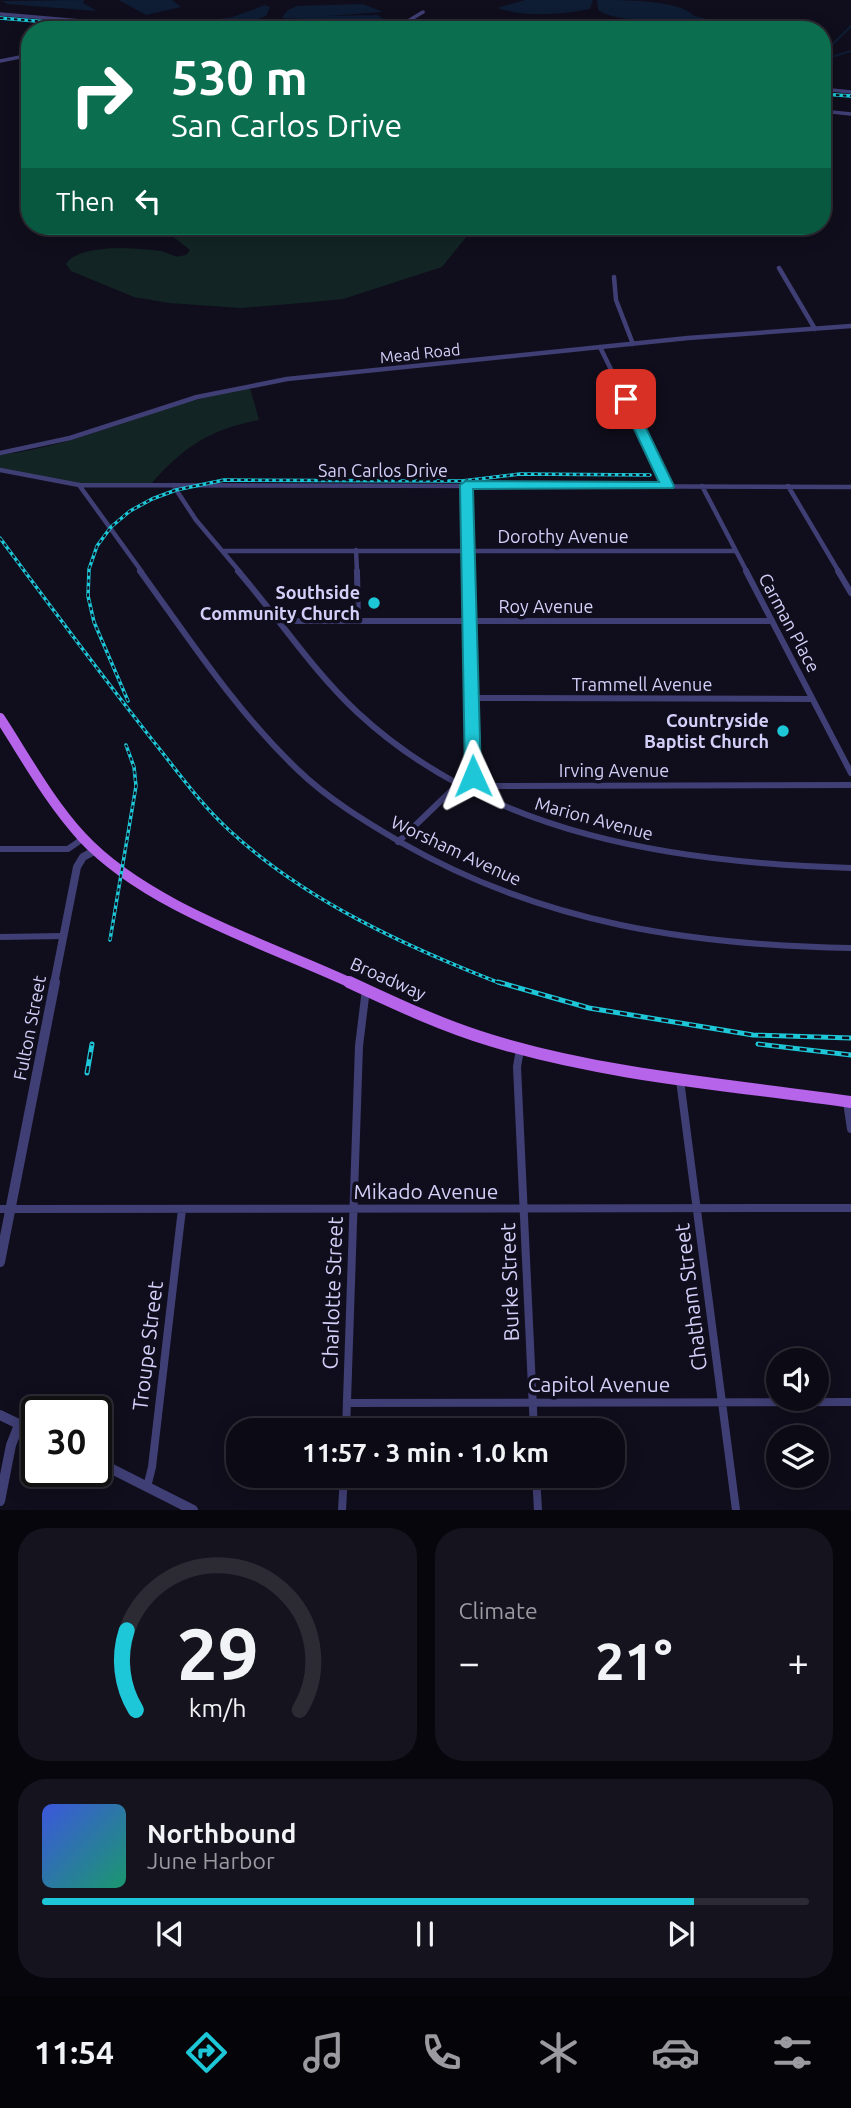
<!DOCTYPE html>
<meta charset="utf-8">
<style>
:root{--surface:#0c0a15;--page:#15131e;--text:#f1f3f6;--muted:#9a9aa0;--line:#2c2b34;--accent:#1dc7d7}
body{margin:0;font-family:Ubuntu,sans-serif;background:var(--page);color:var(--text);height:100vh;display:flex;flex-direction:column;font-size:26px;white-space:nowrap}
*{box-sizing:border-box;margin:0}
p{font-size:23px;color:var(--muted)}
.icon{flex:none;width:38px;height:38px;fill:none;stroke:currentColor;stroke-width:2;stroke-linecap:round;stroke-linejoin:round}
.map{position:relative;height:1510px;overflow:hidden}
.details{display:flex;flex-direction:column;gap:18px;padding:18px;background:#07060c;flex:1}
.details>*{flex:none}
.top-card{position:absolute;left:21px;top:21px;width:810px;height:214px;border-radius:28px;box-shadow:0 4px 18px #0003,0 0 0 2px var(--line);background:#0b6e4f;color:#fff;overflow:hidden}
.tools{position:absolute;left:766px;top:1348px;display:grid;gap:14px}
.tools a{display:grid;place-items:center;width:63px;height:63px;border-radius:50%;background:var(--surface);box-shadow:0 4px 18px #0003,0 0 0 2px var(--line);font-size:35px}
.speed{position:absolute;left:21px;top:1396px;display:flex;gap:14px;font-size:35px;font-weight:700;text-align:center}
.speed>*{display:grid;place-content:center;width:91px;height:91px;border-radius:50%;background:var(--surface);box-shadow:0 4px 18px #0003,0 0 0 2px var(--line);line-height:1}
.speed .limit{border:4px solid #111;border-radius:10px;background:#fff;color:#111}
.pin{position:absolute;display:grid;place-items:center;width:60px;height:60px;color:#fff;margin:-30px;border-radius:14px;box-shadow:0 4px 10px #0006}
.me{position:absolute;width:77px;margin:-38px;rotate:359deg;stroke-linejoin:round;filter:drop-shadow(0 0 5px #0008)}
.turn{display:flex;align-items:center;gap:24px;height:147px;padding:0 35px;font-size:32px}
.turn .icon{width:91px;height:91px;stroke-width:2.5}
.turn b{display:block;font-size:49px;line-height:60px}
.then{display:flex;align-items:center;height:66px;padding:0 35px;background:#0003;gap:14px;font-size:26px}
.big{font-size:52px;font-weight:700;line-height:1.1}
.details .tile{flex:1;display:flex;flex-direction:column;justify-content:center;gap:10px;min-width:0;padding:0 24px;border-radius:28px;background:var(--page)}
.details .dial{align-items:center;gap:0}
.dial svg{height:182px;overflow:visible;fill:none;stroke:var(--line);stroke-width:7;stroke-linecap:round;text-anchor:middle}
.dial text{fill:var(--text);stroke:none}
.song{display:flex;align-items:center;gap:21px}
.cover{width:84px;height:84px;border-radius:10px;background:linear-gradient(135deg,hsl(230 70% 55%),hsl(160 70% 35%))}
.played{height:7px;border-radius:4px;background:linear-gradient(90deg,var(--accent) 85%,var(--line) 85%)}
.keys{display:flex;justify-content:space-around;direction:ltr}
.heat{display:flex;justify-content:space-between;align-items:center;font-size:38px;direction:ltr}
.details .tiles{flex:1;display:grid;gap:18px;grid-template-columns:1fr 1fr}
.tile:last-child{grid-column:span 2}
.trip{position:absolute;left:226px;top:1418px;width:399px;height:70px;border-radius:28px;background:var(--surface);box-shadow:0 4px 18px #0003,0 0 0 2px var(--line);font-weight:700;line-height:70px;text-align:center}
.dock{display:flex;height:112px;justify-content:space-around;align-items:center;background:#050408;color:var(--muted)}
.dock .icon{width:49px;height:49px}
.dock .active{color:var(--accent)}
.dock b{font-size:32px;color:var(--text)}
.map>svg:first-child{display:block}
.green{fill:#122524}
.water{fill:#0e1d34}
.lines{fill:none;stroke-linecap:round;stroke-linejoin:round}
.stream{stroke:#0e1d34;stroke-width:2}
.minor-far3{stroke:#403f75;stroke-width:3.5}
.minor-far2{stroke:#403f75;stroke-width:4.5}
.minor-far1{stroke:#403f75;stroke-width:6}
.minor{stroke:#403f75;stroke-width:8}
.tertiary-far1{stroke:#403f75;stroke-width:8}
.tertiary{stroke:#403f75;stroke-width:10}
.primary-far1{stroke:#b664ea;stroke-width:10}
.primary{stroke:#b664ea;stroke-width:12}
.rail-far1-casing{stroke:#1dc7d7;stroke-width:3.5}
.rail-casing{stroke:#1dc7d7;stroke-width:5}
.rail-far1{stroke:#100e1c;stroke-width:2;stroke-dasharray:3.5;stroke-linecap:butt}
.rail{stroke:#100e1c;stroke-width:2.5;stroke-dasharray:7;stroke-linecap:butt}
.route{fill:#1dc7d7;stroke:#13818c;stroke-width:2}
.poi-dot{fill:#1dc7d7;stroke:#100e1c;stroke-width:2.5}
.labels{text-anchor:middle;stroke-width:7;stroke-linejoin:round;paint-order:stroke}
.far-street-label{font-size:16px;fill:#d3cff9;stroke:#100e1c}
.street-label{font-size:18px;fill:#d3cff9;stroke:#100e1c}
.poi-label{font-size:18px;font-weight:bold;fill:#d3cff9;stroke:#100e1c;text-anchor:end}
.near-street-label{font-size:21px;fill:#d3cff9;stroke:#100e1c}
</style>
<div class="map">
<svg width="851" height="1510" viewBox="0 0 851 1510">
<rect width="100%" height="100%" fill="#100e1c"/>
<path class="green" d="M169 226H475L442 267 343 299 313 302 241 308 169 303 134 297 71 271 66 264C79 243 137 248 160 251 168 252 174 258 181 256 187 255 187 254 190 250L171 235Z
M250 388 259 420C208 430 184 447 150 485H78L0 470V455C86 445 164 401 250 388Z"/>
<path class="water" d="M84 0 83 3 97 11 7 4 2 1Z
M119 0H172L181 7 146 15Z
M525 0H593L590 9C561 15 524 17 497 8Z
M597 0C624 0 681 0 694 16L725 23 728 26C715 36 689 23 674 21 652 18 617 23 598 10Z
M363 4 383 12 286 19 282 17 288 10 297 6Z
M265 5 270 7 266 16 242 26 197 22 233 17Z
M377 15 386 20 371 24 273 30 264 28C280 14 354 16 377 15Z"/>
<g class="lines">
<path class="stream" d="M822 55 851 26
M822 60 851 51"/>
<path class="minor-far3" d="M0 14 185 30
M405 28 408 21 423 12
M0 61 30 55
M822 89 851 92
M822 111 851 114"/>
<path class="minor-far2" d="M779 268 815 329
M614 277 616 300 633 344
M600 347 668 486
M0 453 70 438 197 397 287 379 688 338 851 326
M0 470 79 485 851 487
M79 485 142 572
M173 485 196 520 240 572
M466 485 468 572
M702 486 747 572
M788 486 839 572
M356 550 357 572
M223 551H735"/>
<path class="minor-far1" d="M140 571C190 640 236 711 298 770 328 799 366 822 402 843 544 924 690 945 851 948
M238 571C278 617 312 670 357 712 490 836 677 863 851 868
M357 571 358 621
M746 571 851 773
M838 571 851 593
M279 621H772
M471 698 812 699
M466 785 471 782 473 771 468 571
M398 842 453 789 465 786 851 785
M0 849H68L84 838
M0 937 64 936"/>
<path class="minor" d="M520 1049 517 1067 534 1430
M680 1080 736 1510
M847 1102 851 1129
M0 1209 851 1208
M347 1403 851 1402
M346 1430 359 1046 366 989
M536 1475 538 1510
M147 1487 152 1467 182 1209
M342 1510 344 1475"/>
<path class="tertiary-far1" d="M54 984 77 867 83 857 96 850"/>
<path class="tertiary" d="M0 1262 55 982
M0 1415 37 1433
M96 1461 193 1510
M0 1501 11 1445 19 1425"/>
<path class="primary-far1" d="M0 718C26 758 49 801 82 837 147 907 267 944 353 984"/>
<path class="primary" d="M349 982C396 1004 443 1026 493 1041 609 1076 732 1085 851 1102"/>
<defs>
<path id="rail-far1" d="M0 18 143 30
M822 94 851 96
M0 538C51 607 101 675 154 742 178 772 201 805 230 831 306 901 407 947 502 984
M128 701 94 622 88 596 89 569 97 546 111 527 130 511 152 499 176 490 224 480 462 481 520 474 650 475
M110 940 136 786 134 767 126 745"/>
<path id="rail" d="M498 982 589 1008 753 1035 851 1038
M758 1044 851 1055
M87 1073 92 1044"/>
</defs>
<use href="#rail-far1" class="rail-far1-casing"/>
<use href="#rail" class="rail-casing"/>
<use href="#rail-far1" class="rail-far1"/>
<use href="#rail" class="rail"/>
</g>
<path class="route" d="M626 395 632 399 674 486 673 488 473 489 481 776 473 782 467 780 465 776 460 485 466 481 659 482 620 399Z"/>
<g class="poi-dot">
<circle cx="374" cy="603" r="7"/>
<circle cx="783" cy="731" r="7"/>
</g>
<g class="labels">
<g class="far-street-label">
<text transform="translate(420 353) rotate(-6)" y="6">Mead Road</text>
</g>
<g class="street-label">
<text x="383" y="477">San Carlos Drive</text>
<text x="563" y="543">Dorothy Avenue</text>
<text x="546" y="613">Roy Avenue</text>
<text transform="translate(789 623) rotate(62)" y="6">Carman Place</text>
<text x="642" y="691">Trammell Avenue</text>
<text x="614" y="777">Irving Avenue</text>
<text transform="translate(594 819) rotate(15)" y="6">Marion Avenue</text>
<text transform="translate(456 851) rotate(25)" y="6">Worsham Avenue</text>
<text transform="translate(388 979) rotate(24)" y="6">Broadway</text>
<text transform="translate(30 1028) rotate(-79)" y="6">Fulton Street</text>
</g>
<g class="poi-label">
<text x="360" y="599">Southside<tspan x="360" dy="21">Community Church</tspan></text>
<text x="769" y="727">Countryside<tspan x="769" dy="21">Baptist Church</tspan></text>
</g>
<g class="near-street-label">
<text x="426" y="1199">Mikado Avenue</text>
<text transform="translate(510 1282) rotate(-92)" y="7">Burke Street</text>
<text transform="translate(333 1293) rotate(-88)" y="7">Charlotte Street</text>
<text transform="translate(691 1297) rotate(-97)" y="7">Chatham Street</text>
<text transform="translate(148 1346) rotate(-83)" y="7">Troupe Street</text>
<text x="599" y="1392">Capitol Avenue</text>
</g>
</g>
</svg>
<div class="tools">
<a><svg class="icon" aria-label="sound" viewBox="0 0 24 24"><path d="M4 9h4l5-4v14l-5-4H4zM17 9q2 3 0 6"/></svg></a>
<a><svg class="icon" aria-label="layers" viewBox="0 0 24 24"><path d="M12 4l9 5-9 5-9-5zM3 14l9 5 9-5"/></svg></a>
</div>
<div class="speed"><div class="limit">30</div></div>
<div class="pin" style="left:626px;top:399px;background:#d93025"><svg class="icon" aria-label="arrive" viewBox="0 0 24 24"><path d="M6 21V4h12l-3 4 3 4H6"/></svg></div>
<svg class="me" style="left:473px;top:776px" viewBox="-20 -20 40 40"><path d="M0-17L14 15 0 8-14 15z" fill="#1dc7d7" stroke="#fff" stroke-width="4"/></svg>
<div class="trip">11:57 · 3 min · 1.0 km</div>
<div class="top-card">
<div class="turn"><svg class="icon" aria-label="right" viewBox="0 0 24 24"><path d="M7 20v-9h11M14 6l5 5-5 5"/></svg><div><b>530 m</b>San Carlos Drive</div></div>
<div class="then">Then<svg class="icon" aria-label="left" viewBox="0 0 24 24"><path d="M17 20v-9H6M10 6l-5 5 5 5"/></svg></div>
</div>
</div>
<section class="details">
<div class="tiles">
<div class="tile dial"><svg viewBox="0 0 100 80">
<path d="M14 69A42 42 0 1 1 86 69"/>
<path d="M14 69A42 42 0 0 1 10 34" stroke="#1dc7d7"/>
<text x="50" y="56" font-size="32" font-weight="700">29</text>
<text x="50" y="72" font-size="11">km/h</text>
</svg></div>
<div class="tile"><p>Climate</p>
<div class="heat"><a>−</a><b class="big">21°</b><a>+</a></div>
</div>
<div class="tile">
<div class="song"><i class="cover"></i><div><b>Northbound</b><p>June Harbor</p></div></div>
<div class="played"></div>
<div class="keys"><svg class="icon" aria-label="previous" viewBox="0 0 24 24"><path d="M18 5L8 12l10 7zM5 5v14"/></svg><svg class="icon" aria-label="pause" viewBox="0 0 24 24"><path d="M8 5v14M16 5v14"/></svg><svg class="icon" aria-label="next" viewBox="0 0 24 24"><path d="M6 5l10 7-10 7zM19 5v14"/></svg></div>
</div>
</div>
</section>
<nav class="dock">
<b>11:54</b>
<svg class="icon active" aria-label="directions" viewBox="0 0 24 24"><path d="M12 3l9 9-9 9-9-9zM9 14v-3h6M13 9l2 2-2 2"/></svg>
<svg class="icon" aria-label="music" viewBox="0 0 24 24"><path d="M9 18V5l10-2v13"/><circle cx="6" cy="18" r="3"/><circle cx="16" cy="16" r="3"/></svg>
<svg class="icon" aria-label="phone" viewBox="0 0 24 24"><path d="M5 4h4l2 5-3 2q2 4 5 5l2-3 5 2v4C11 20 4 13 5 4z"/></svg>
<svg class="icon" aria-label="climate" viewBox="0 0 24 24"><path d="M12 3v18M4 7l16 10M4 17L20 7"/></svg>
<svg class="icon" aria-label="car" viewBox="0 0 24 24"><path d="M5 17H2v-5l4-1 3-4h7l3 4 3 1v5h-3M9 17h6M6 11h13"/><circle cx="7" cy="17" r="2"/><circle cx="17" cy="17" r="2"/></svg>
<svg class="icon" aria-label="filters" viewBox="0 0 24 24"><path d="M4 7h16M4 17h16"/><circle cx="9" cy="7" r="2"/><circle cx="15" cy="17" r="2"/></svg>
</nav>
